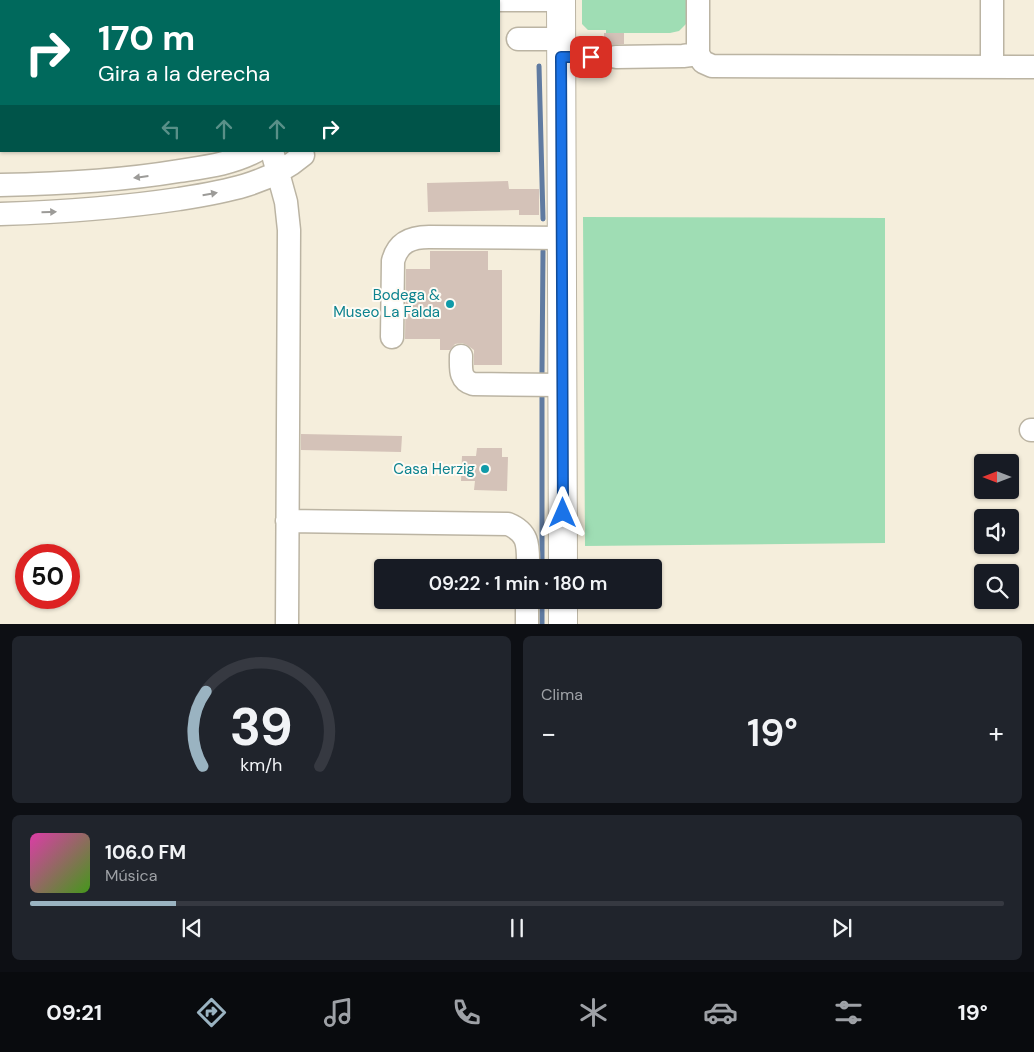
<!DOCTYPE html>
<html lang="es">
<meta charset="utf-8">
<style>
:root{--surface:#171b24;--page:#20242c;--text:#f1f3f6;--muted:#9ea1a6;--line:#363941;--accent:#9ab3c1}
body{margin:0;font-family:"DM Sans",sans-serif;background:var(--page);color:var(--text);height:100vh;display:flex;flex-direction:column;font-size:19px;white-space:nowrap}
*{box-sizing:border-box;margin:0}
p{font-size:16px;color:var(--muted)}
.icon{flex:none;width:28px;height:28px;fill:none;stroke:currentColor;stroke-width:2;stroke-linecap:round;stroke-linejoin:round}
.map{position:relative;height:624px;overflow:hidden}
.details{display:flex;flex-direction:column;gap:12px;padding:12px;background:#0d0f14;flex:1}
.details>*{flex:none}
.banner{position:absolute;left:0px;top:0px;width:500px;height:152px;box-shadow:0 1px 4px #0004;background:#00695c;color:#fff;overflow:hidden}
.needle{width:32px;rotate:270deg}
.buttons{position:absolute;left:974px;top:454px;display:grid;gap:10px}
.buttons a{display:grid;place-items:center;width:45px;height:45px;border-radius:5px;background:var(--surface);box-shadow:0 1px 4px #0004;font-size:25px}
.speed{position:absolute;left:15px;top:544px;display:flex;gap:10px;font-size:25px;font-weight:700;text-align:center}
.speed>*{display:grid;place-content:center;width:65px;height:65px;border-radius:50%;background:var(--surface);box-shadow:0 1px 4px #0004;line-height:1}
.speed .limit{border:8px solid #d22;background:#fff;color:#111}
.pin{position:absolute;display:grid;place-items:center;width:42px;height:42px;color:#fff;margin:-21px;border-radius:10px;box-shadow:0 2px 8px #0006}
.me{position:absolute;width:55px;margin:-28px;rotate:0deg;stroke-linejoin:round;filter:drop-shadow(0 0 4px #0008)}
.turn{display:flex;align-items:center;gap:18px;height:105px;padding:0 15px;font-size:22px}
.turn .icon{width:65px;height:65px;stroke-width:2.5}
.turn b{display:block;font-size:35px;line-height:42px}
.lanes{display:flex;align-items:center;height:48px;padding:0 15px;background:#0003;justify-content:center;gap:25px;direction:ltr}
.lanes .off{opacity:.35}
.big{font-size:38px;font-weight:600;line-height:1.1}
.details .card{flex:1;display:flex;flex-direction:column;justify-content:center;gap:8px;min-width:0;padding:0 18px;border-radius:8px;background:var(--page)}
.details .dial{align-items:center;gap:0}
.dial svg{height:130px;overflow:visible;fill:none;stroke:var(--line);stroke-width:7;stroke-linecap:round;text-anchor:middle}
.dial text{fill:var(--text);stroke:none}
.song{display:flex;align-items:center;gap:15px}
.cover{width:60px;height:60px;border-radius:8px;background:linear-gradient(135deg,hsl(320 70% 55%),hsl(100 70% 35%))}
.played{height:5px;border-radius:2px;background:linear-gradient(90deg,var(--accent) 15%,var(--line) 15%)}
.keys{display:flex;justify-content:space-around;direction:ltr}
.heat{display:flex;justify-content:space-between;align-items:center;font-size:28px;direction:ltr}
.details .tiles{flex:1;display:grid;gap:12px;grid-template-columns:1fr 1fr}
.card:last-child{grid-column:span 2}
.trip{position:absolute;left:374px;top:559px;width:288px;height:50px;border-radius:5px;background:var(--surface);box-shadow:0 1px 4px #0004;font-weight:600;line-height:50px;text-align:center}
.tabs{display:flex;height:80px;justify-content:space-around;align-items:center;background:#090b0e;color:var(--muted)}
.tabs .icon{width:35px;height:35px}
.tabs .selected{color:var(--accent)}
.tabs b{font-size:22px;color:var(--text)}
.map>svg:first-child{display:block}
.green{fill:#9fddb4}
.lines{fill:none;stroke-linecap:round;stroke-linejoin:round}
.stream{stroke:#607ba1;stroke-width:5}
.building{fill:#d4c2b8}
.minor-casing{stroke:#bbb4a3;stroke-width:25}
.major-casing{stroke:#bbb4a3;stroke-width:30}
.minor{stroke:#fff;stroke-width:22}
.major{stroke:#fff;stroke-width:28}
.oneway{fill:#9c9b98}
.route-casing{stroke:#114b97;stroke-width:12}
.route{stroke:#1a73e8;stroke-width:9}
.culture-dot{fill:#0f9aa8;stroke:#fefbf4;stroke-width:2}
.labels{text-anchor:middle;stroke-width:4;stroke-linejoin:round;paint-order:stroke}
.culture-label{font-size:15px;fill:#0d838f;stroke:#fefbf4;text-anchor:end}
</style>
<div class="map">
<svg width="1034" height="625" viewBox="0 0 1034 625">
<rect width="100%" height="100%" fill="#f5eedc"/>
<path class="green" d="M582 0H690L687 23 679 31 670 33H606V30H588L582 24Z
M583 217 885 218V543L585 546Z"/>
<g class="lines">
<path class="stream" d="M539 66 543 219
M542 373 543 251
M542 568V397
M542 625V600"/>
</g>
<path class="building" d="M604 33H624V44L611 45 604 44Z
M508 181 509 189H539V215H519V210L428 212 427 183Z
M430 251H488V270H502V365H474V350L467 345 462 343 455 344 450 350H440V339H405L406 269H430Z
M301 434 402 436 401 452 301 450Z
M477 448H502V457H508L507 491 474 490 475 481H461L462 456H476Z"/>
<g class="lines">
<defs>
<path id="minor" d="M430 0H549
M698 0V54L703 62 712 66 1034 67
M992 0V67
M280 1V0
M518 39H561
M561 57H606
M616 57 683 56 698 54
M272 151 286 202 289 230 287 625
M0 185C60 184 119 181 179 171 205 167 232 164 256 151
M0 214C60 212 119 208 179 199 223 192 268 185 303 155
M392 337 393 261C398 242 411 237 429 237L562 238
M461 356C461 368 459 380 473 384L562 385
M1031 430H1034
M287 521 508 524C530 533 528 547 528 568
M527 625V600"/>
<path id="major" d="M561 0 563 568
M563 600V625"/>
</defs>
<use href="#minor" class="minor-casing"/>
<use href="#major" class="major-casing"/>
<use href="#minor" class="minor"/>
<use href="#major" class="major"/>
</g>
<defs><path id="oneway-solid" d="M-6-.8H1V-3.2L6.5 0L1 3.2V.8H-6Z" transform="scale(1.25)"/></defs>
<g class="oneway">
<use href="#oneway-solid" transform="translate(141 177) rotate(173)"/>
<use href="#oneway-solid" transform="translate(210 194) rotate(-10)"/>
<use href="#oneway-solid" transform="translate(49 212) rotate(-2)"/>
</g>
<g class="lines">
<defs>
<path id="route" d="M563 513 561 57H591"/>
</defs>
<use href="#route" class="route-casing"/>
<use href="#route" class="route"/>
</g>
<g class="culture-dot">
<circle cx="450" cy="304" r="5"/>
<circle cx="485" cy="469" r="5"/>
</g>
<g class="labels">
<g class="culture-label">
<text x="440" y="300">Bodega &amp;<tspan x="440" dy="17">Museo La Falda</tspan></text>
<text x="475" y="474">Casa Herzig</text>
</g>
</g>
</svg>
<div class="buttons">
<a><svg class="needle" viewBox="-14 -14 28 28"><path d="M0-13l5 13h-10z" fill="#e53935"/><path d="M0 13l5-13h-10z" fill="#9ea1a6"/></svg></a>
<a><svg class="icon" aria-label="sound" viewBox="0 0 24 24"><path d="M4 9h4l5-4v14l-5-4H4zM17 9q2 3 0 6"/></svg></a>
<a><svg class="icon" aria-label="search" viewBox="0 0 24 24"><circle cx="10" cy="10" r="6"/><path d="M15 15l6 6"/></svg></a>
</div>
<div class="speed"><div class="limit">50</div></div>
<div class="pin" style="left:591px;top:57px;background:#d93025"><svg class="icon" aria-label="arrive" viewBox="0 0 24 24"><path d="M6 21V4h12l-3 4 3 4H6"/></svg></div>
<svg class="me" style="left:563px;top:513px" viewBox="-20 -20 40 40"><path d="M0-17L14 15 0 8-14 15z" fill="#1a73e8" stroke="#fff" stroke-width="4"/></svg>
<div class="trip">09:22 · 1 min · 180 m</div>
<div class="banner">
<div class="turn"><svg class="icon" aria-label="right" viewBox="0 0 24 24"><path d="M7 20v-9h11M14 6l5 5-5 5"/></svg><div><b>170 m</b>Gira a la derecha</div></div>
<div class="lanes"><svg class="icon off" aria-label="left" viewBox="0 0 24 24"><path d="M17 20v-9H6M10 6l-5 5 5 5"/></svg><svg class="icon off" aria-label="ahead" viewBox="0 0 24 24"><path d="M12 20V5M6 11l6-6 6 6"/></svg><svg class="icon off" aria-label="ahead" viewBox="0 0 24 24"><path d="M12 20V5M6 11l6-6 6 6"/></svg><svg class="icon" aria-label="right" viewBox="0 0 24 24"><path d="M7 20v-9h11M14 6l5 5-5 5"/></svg></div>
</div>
</div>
<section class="details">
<div class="tiles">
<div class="card dial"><svg viewBox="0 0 100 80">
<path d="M14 69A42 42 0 1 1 86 69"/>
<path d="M14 69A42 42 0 0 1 16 23" stroke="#9ab3c1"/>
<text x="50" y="56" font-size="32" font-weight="700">39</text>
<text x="50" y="72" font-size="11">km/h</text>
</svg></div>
<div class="card"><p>Clima</p>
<div class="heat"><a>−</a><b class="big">19°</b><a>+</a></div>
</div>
<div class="card">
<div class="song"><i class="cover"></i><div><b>106.0 FM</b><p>Música</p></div></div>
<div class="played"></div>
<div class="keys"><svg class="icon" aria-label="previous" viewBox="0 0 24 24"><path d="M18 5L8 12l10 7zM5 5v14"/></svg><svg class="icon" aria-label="pause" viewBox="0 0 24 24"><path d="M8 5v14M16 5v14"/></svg><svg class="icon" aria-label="next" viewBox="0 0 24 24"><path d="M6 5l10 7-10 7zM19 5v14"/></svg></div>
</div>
</div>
</section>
<nav class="tabs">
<b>09:21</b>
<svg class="icon selected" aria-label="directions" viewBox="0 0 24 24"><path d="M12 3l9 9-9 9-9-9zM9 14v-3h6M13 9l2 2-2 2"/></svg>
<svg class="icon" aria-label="music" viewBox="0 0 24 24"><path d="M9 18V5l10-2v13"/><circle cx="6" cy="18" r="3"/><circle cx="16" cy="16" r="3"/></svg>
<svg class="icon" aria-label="phone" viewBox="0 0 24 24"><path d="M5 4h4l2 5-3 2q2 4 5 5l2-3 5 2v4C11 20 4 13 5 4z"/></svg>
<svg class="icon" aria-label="climate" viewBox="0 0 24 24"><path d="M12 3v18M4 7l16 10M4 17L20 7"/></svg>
<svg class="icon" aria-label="car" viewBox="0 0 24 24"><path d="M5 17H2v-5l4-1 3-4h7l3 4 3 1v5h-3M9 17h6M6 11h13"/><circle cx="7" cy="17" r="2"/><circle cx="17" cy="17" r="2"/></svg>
<svg class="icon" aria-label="filters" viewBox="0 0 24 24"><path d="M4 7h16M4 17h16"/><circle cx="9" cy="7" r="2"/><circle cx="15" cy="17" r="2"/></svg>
<b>19°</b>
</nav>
